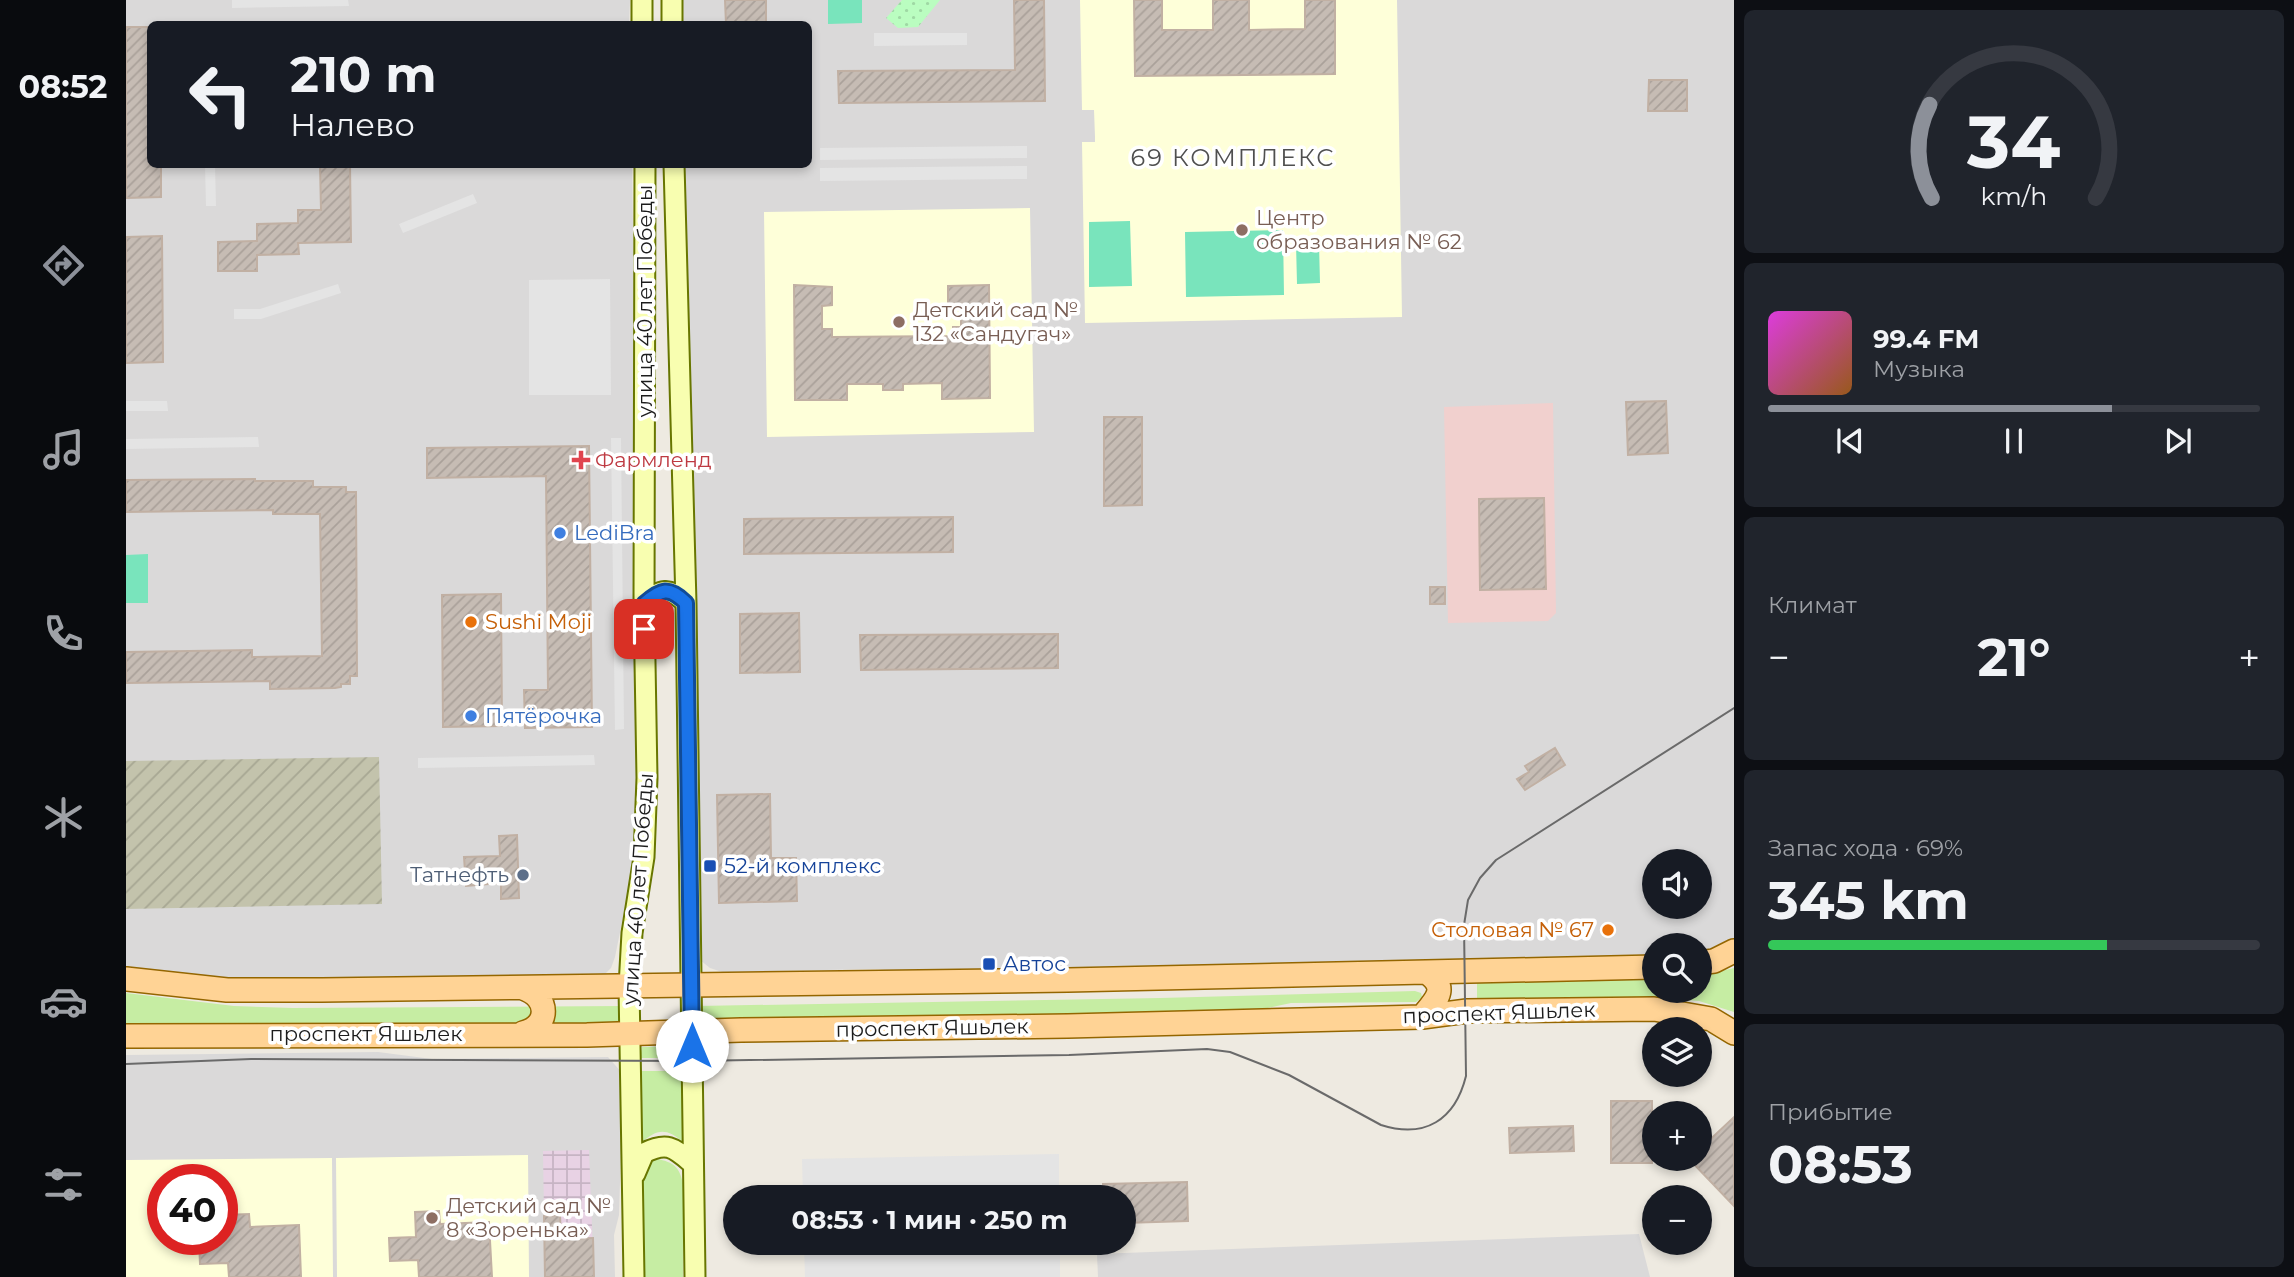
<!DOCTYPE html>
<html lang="ru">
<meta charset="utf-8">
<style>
:root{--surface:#171b24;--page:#20242c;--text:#f1f3f6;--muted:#9ea1a6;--line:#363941;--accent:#8c9099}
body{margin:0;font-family:Montserrat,sans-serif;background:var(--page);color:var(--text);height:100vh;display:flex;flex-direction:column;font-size:26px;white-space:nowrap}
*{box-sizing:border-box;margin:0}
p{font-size:23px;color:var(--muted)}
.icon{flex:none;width:38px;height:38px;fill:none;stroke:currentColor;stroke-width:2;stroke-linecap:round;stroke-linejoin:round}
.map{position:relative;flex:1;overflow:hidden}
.panel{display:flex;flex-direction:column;gap:10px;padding:10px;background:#0d0f14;width:560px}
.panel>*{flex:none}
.banner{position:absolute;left:21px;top:21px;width:665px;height:147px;border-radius:10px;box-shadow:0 4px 10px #0003;background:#171b24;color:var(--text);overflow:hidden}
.fabs{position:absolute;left:1516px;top:849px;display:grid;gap:14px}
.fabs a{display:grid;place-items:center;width:70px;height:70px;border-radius:50%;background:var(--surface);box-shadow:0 4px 10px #0003;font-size:35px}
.speed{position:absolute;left:21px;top:1164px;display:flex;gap:14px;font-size:35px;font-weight:700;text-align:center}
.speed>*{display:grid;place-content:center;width:91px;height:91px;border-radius:50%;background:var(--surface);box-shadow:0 4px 10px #0003;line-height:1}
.speed .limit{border:10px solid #d22;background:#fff;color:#111}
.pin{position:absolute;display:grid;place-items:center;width:60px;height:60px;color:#fff;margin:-30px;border-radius:14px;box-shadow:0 4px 10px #0006}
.me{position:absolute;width:77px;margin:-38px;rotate:0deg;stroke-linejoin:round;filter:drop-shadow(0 0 5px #0008)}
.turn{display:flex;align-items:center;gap:24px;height:147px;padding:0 28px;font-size:32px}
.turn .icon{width:91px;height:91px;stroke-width:2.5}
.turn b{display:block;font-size:49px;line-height:60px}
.big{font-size:52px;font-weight:700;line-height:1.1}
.panel .tile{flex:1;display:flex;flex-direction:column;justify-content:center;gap:10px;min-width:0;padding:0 24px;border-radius:10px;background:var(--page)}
.panel .dial{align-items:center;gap:0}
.dial svg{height:182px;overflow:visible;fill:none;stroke:var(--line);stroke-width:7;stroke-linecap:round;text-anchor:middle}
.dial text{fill:var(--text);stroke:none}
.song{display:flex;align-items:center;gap:21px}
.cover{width:84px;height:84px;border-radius:10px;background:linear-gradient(135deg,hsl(300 70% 55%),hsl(30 70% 35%))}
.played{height:7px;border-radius:4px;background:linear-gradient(90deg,var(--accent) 70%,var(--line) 70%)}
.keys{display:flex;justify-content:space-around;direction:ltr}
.heat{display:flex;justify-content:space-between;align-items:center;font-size:38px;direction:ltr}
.charge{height:10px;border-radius:5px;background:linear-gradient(90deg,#34c759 69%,var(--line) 0)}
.trip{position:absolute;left:597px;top:1185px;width:413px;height:70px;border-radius:35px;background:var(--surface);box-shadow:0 4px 10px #0003;font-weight:700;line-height:70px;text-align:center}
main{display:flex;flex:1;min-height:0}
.menu{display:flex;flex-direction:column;width:126px;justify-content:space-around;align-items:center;background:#090b0e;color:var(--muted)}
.menu .icon{width:49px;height:49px}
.menu .active{color:var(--accent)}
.menu b{font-size:32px;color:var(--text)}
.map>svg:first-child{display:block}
.residential{fill:#dad9d9;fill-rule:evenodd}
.commercial{fill:#f1d0ce}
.industrial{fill:url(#industrial-grid)}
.education{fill:#feffd9;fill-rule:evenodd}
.construction{fill:url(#construction-furrows)}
.grass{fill:#c6eda3}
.park{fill:url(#park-dots)}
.pitch{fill:#79e4bc}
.parking{fill:#e4e4e4}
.building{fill:url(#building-hatch);stroke:#c1b0a3;stroke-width:2}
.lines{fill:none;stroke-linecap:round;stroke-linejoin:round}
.secondary-casing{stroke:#687600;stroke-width:23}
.primary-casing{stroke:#946600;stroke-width:26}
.secondary{stroke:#f8feb0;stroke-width:19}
.primary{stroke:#ffd395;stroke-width:23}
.tram{stroke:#6a6a6a;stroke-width:2}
.route-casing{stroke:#114b97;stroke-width:18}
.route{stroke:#1a73e8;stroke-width:12}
.education-dot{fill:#8d6e63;stroke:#fff;stroke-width:2.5}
.health-dot{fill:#e0444e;stroke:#fff;stroke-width:2.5}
.shop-dot{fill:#3f7fe0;stroke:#fff;stroke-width:2.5}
.food-dot{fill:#e8710a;stroke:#fff;stroke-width:2.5}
.transit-dot{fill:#1a4fb4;stroke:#fff;stroke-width:2.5}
.service-dot{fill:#5c6f8a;stroke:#fff;stroke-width:2.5}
.labels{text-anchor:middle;stroke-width:7;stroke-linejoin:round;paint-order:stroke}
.education-label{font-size:21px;fill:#785e54;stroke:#fff;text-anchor:start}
.street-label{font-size:21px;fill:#1c1c1c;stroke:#fff}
.health-label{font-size:21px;fill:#be3a42;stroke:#fff;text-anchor:start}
.shop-label{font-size:21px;fill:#366cbe;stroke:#fff;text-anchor:start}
.food-label{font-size:21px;fill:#c56008;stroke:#fff;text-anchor:start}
.transit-label{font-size:21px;fill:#164399;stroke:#fff;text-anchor:start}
.service-label{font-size:21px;fill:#4e5e75;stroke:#fff;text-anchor:end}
.quarter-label{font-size:24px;letter-spacing:2px;fill:#4f4f4f;stroke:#fff}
</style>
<main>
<nav class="menu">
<b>08:52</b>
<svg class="icon active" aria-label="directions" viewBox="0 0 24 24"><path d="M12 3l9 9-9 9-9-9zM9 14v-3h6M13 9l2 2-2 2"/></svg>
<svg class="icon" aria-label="music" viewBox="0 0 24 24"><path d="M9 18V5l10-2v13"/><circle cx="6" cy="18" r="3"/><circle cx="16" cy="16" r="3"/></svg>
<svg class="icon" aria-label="phone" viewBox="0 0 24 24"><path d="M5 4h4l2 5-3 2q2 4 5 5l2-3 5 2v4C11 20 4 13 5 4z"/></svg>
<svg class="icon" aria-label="climate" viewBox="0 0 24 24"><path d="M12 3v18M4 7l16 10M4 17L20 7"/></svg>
<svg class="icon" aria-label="car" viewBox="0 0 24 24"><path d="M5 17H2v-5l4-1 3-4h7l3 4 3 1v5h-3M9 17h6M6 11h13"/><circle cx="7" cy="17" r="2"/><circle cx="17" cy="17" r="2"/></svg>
<svg class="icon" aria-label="filters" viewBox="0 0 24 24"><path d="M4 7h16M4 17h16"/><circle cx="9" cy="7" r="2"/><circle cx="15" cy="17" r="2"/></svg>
</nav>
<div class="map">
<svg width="1608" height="1277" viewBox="0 0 1608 1277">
<defs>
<pattern id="industrial-grid" width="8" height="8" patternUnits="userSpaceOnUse" patternTransform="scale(1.75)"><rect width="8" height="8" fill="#e8d2e4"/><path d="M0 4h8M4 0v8" fill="none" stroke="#c6b4c3"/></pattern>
<pattern id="construction-furrows" width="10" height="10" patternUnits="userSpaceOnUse" patternTransform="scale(1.75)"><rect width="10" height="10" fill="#c3c3ac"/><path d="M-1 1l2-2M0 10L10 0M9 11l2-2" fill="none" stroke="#a7a793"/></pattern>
<pattern id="park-dots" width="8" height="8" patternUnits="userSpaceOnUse" patternTransform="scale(1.75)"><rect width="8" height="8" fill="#bafdc0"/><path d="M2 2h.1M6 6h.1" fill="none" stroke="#9fd8a4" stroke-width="1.8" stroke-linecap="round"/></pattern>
<pattern id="building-hatch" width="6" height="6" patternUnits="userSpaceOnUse" patternTransform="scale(1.75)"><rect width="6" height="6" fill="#c6bcb4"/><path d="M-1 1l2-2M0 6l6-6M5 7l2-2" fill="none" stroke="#aaa19a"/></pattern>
</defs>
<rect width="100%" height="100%" fill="#eeeae1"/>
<path class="residential" d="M0 0H504L503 24H24V164L506 165 515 762 512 826 505 878 489 957 485 968 477 976 126 985 0 970Z
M553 0H1608V949L1573 962V945H1528V967L799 976 752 969 596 972 584 968 574 960 568 949 566 934 575 902 574 850 566 810 556 165 682 164V24H553ZM1528 861H1573V906H1528Z
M252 1052 306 1059 482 1057 496 1073 497 1083 493 1215 488 1235 489 1277H0V1055ZM37 1180H96V1239H37Z
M1513 1234 1524 1277H972L971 1254Z"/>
<path class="commercial" d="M1427 403 1430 613 1422 621 1322 623 1318 407Z"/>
<path class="industrial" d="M463 1150 468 1277H419L417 1151Z"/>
<path class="education" d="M954 0H1271L1276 317 959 323 956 142H969V137L968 110H956Z
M904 208 908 432 641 437 638 212Z
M402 1155 403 1277H211L210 1158Z
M206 1158 207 1277H0V1160ZM37 1180H96V1239H37Z"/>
<path class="construction" d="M253 757 256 904 0 909V761Z"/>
<path class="grass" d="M1608 968V1012L1573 1001 1521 997 1351 1001V981L1528 978V990H1573V976Z
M1289 991 1295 993 1296 997 1290 1002 1165 1003 1123 1012 572 1024V1006L1034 998Z
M0 993 108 1006 167 1008 496 1006 495 1024 0 1032Z
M554 1046 557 1050V1058H514L516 1047Z
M514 1071H556L557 1142C540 1127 530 1129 514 1144Z
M531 1159C547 1162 553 1166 557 1183V1277H515L512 1193 520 1163Z"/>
<path class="park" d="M776 0H814L792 27 772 28 760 18Z"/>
<path class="pitch" d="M702 0H736V23L702 24Z
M1004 221 1006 286 963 287V222Z
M1157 230 1158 295 1060 297 1059 232Z
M1170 243H1193L1194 283 1171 284Z
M22 554V603H0V555Z"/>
<path class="parking" d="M106 0H222L223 6 106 8Z
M841 33V45L748 46V33Z
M901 146V158L694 160V148Z
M79 165H89L90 206H80Z
M901 166V179L694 181V168Z
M347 194 351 203 277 233 273 224Z
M484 279 485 395H403V280Z
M212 284 215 293 135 319H108V309H134Z
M0 401H41L42 411H0Z
M132 437 133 447 0 449V439Z
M485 438H495L498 729 489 730Z
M468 755 469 765 292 768V758Z
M933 1154V1197H677L676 1159Z
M678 1243H934V1277H679Z"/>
<path class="building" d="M599 0H640V24H600Z
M888 0H918L919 101 713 103 712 71 889 70Z
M1008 0H1036V30H1087V0H1123V30L1179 29V0H1209V74L1009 76Z
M0 27H24V164H35V197L0 198Z
M1523 80H1561V111H1522Z
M194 164H224L225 242 172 243 173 254 131 255V271H92V242L131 241V224L172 223V210H195Z
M36 236 37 362 0 363V237Z
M668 285 706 287V305L696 306V329H706V337L827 336V327H835V304H822V286L863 285 864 398 816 399V383L777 384V390H757V384H721V400H669Z
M1540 401 1542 453 1502 455 1500 402Z
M978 417H1016V505L978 506Z
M463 446 466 727 399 728 398 690H422L420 476 301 478V448Z
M129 479V481H187V487H220V492H230L231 676H224V684H215V687L209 688 144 689V681L0 683V652L126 650V657L196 656 194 514H147V510L0 512V480Z
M1418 498 1420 589 1354 590 1353 499Z
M827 517V552L618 554V519Z
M1304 587H1319V604H1304Z
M375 594 376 726 317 727 316 595Z
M673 613 674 672 614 673V614Z
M932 634V668L735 670 734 635Z
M1429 748 1439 765 1399 790 1391 779 1403 772 1399 766Z
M644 794 645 858H670L671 901 593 903 591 795Z
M391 835 393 898 375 899V883L340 886 338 857 374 856 373 836Z
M1485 1101H1526V1163H1485Z
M1608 1117V1206L1562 1158H1573V1150Z
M1447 1126 1448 1151 1384 1153 1383 1128Z
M1061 1182 1062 1221 998 1223V1197H977V1184Z
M313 1211 314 1224 363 1222 366 1277H293L292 1260 264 1261 263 1238 290 1237 289 1212Z
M123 1214 124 1227 173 1225 175 1277H103L102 1263 74 1264 73 1241 100 1240 99 1215Z
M434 1215 435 1239 467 1238 468 1277H419L418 1216Z"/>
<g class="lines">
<defs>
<path id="secondary" d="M516 0V24
M546 0V24
M548 164 560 603 569 1277
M518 604C535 589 543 586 560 603
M509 1174 518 1153C542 1141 548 1148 567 1164
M508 1277 503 987 506 933 518 857 521 778 518 604 519 164"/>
<path id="primary" d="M1573 963 1588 961 1608 951
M0 979 101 990H196L942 980 1528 967
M1296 1017C1310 1000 1324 988 1300 972
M397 1033C424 1026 424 997 397 988
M0 1036 461 1035 615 1030 942 1026 1296 1017 1341 1011 1528 1009 1585 1019 1608 1033"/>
</defs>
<use href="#secondary" class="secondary-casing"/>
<use href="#primary" class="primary-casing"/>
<use href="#secondary" class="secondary"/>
<use href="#primary" class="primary"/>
<path class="tram" d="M0 1064 125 1059 566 1061 943 1055 1081 1049 1104 1052 1163 1075 1255 1125C1299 1139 1329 1120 1340 1076L1338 925 1342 900 1354 878 1370 860 1608 708"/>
</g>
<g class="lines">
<defs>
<path id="route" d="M518 629V604C535 589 543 586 560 603L566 1046"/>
</defs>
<use href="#route" class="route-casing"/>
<use href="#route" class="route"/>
</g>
<g class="education-dot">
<circle cx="1116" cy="230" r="7"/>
<circle cx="773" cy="322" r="7"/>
<circle cx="306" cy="1218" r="7"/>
</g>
<path class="health-dot" d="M451.5 449.5h7v7h7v7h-7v7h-7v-7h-7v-7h7z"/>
<g class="shop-dot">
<circle cx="434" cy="533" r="7"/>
<circle cx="345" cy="716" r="7"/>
</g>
<g class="food-dot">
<circle cx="345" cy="622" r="7"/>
<circle cx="1482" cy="930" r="7"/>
</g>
<g class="transit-dot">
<rect x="577" y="859" width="14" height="14" rx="3.5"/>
<rect x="856" y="957" width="14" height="14" rx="3.5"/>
</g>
<circle class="service-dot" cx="397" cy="875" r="7"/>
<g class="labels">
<g class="education-label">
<text x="1130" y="225">Центр<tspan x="1130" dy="24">образования № 62</tspan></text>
<text x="787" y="317">Детский сад №<tspan x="787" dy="24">132 «Сандугач»</tspan></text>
<text x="320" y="1213">Детский сад №<tspan x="320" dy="24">8 «Зоренька»</tspan></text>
</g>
<g class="street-label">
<text transform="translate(519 301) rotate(-90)" y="7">улица 40 лет Победы</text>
<text transform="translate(512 889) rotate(-86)" y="7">улица 40 лет Победы</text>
<text transform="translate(1373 1013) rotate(-2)" y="7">проспект Яшьлек</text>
<text transform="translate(806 1028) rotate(-1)" y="7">проспект Яшьлек</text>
<text x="240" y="1041">проспект Яшьлек</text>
</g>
<g class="health-label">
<text x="469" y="467">Фармленд</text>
</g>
<g class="shop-label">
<text x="448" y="540">LediBra</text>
<text x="359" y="723">Пятёрочка</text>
</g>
<g class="food-label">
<text x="359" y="629">Sushi Moji</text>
<text x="1468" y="937" text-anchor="end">Столовая № 67</text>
</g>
<g class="transit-label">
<text x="598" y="873">52-й комплекс</text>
<text x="877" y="971">Автос</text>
</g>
<g class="service-label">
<text x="383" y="882">Татнефть</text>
</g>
<g class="quarter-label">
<text x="1107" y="166">69 КОМПЛЕКС</text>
</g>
</g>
</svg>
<div class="fabs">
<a><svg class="icon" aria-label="sound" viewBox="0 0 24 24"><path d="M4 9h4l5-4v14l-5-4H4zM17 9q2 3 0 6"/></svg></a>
<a><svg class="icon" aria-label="search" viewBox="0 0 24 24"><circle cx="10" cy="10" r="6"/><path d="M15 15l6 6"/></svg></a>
<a><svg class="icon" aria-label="layers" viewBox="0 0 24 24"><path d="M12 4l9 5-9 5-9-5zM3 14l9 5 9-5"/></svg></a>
<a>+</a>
<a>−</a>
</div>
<div class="speed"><div class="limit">40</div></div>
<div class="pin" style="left:518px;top:629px;background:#d93025"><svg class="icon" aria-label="arrive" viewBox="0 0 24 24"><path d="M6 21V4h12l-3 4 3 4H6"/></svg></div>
<svg class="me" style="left:566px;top:1046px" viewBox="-20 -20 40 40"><circle r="19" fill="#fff"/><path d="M0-13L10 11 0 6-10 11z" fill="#1a73e8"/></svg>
<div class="trip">08:53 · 1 мин · 250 m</div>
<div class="banner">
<div class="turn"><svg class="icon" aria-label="left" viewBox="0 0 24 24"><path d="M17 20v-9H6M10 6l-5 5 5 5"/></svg><div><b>210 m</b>Налево</div></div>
</div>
</div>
<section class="panel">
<div class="tile dial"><svg viewBox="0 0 100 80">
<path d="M14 69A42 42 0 1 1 86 69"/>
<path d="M14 69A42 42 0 0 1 13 28" stroke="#8c9099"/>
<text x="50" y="56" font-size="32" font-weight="700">34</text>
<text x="50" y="72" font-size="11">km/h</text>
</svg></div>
<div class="tile">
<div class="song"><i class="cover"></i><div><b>99.4 FM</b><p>Музыка</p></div></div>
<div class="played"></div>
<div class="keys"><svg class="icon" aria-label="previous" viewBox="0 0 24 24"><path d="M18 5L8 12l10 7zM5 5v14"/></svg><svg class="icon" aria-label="pause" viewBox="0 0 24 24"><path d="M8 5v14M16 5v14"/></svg><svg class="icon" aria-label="next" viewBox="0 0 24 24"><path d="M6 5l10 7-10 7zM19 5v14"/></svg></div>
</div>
<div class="tile"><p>Климат</p>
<div class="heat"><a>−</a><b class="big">21°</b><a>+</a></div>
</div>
<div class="tile"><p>Запас хода · 69%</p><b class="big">345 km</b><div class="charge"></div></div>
<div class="tile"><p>Прибытие</p><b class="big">08:53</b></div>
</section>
</main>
